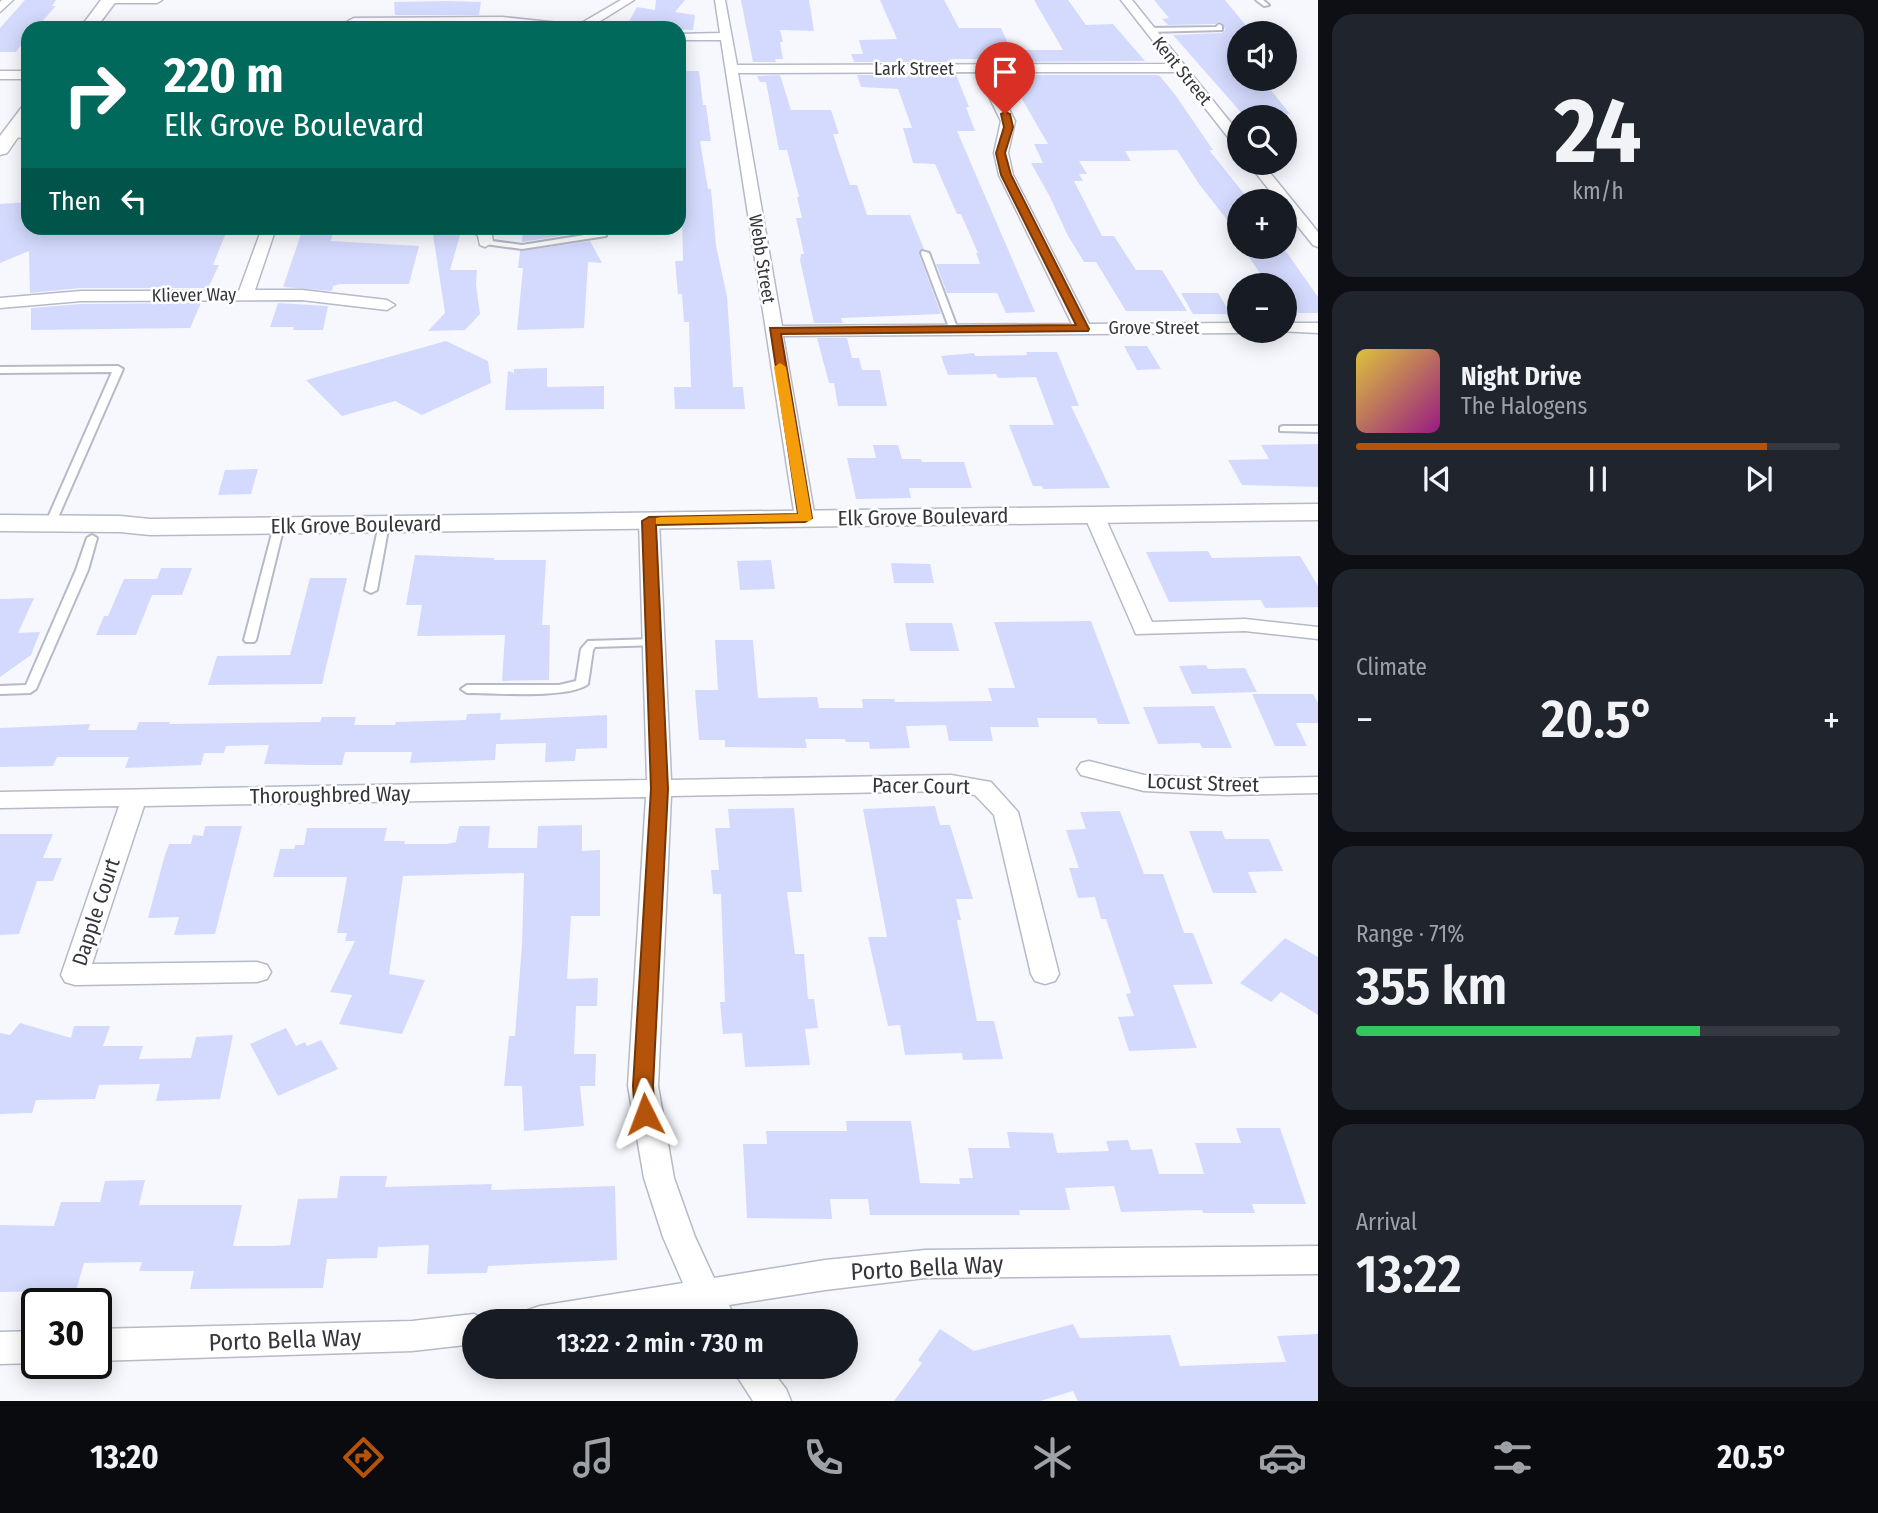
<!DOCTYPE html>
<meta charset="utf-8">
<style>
:root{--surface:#171b24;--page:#20242c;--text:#f1f3f6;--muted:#9ea1a6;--line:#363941;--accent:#b45309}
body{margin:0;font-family:"Fira Sans Condensed",sans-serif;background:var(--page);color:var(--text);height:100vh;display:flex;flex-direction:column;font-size:26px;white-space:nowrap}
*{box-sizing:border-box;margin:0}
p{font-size:23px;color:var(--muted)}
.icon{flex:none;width:38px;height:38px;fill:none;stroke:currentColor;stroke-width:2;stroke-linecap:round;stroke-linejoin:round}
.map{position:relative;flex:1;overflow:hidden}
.panel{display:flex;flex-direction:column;gap:14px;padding:14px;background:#0d0f14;width:560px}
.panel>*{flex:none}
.hud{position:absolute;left:21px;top:21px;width:665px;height:214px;border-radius:21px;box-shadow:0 4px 18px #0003;background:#00695c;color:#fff;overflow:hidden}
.tools{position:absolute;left:1227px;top:21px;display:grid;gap:14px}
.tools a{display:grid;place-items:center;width:70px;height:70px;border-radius:50%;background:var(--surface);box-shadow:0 4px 18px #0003;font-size:35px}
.speed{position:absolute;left:21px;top:1288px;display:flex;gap:14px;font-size:35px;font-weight:700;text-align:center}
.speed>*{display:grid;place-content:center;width:91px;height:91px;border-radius:50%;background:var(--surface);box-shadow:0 4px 18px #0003;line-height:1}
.speed .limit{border:4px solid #111;border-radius:10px;background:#fff;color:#111}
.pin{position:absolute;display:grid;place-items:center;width:60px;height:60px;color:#fff;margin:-72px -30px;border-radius:50% 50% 50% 0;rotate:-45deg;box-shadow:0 0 7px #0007}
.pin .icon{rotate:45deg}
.me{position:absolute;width:77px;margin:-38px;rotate:357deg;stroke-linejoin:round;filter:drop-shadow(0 0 5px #0008)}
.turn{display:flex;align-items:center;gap:24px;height:147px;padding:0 28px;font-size:32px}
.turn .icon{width:91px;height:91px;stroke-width:2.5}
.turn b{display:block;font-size:49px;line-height:60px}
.then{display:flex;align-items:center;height:66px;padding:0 28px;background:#0003;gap:14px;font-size:26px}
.big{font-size:52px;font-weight:600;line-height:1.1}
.panel .card{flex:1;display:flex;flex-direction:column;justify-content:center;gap:10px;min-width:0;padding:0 24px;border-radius:21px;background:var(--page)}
.panel .dial{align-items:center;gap:0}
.dial b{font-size:91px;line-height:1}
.song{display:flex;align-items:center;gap:21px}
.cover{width:84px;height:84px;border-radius:10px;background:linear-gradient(135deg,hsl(50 70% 55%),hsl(310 70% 35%))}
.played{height:7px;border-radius:4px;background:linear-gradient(90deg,var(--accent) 85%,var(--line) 85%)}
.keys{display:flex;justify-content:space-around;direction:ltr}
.heat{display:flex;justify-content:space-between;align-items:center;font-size:38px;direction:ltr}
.charge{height:10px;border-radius:5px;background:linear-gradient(90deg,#34c759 71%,var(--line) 0)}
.trip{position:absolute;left:462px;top:1309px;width:396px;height:70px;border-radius:35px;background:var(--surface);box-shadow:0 4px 18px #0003;font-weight:600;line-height:70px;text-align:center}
.tabs{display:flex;height:112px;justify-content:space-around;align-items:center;background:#090b0e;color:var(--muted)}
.tabs .icon{width:49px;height:49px}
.tabs .selected{color:var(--accent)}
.tabs b{font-size:32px;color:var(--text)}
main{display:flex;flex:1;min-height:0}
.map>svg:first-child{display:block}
.building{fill:#d4dafd}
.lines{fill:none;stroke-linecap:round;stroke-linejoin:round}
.service-casing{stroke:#b6b9c7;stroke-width:4}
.minor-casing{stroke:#b6b9c7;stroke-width:3}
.secondary-casing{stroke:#b6b9c7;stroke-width:3}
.service{fill:#fff;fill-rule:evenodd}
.minor{fill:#fff;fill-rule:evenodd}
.secondary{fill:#fff;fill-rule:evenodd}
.route{fill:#b45309;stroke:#753606;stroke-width:2}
.slow{fill:#f59e0b}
.labels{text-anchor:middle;stroke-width:5;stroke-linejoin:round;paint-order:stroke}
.far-street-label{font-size:18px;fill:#35363b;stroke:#fff}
.street-label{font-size:21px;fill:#35363b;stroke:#fff}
.near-street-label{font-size:24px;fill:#35363b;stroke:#fff}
</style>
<main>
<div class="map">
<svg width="1318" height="1401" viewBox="0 0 1318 1401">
<rect width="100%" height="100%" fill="#f7f8fe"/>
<path class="building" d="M25 0H56L52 6H56L36 28H28V36L16 52H0V28Z
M656 0H685L675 12 695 15 693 30 626 27 637 7 655 10Z
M741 0H809L814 31 780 30 783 42H780L783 59H775L776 62H753Z
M880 0H944L959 28H1001L1011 50H1063L1034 0H1068L1086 25 1113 24 1145 61 1000 62 999 59H950L951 62H854L851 54H863L859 40 897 39Z
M1154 0H1225L1252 33H1239V79H1262L1290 114H1273L1276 117H1245L1173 35 1222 33 1225 30 1223 24 1219 21 1215 24 1168 25 1162 19 1169 18Z
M447 1 481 2 479 15H395L394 2Z
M679 71H699L703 105H706L711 141H700L708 189H711L716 246 727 296 733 387H743L745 409H675L674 387H691L689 322H684L682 294H678L675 261H683L681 168 679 171Z
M780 75 791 110H831L839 134H833L850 185H857L867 215H910L924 249H921L919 254 941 314 841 318 843 323H814L800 260 801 254H804L796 218H802L797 197H799L787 150H779L766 82H760L757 76Z
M857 75H956L969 107H966L975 131H957L1035 312 1006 313 997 293H947L936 264H980L976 253H978L961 214H957L935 164 913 163 903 128H912L898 89 861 87Z
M1008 75H1156L1160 76 1176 96 1213 150H1209L1250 201H1239V235L1199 184 1177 150 1125 151 1131 161H1079L1087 174H1079L1083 181H1074L1102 236H1114L1136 270H1162L1187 311H1126L1096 262H1084L1067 234 1050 197 1031 163H1043L1034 144H1048Z
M28 202V228H48L51 231 195 230 226 233 213 265H219L208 288H81L30 293 29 251 0 263V204Z
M303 228H334L331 241 419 246 409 284H340L333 286 332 291 283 287Z
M432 228H462L450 270H477L476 285 480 314 465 330 428 331 445 313Z
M523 228H582L585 232 522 242Z
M590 241 602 263 588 262 584 328 517 330 523 268H518L520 251Z
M1242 247H1283L1318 297V313H1298L1284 295V285H1268Z
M1181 293H1218L1231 314H1193Z
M201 303 190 328 31 330V308L81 304Z
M278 303 328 306 323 330H293L294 327H270Z
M817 338H847L852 358H859L862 370H880L887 406H838L834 383H829Z
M446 341 488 361 491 383 422 415 395 401 342 416 306 380Z
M1124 346H1147L1161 369 1137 370Z
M1026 352H1057L1079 406H1071L1110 488 1043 489 1042 486H1033L1009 425H1054L1036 377 998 378 996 374 948 375 941 356 974 353 975 356 1027 355Z
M547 368V387L604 386V409L505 410 508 371 514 373V369Z
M1318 444V487L1242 485 1228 460 1269 459 1261 445Z
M873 445H898L902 459H921L922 462H964L972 488H909L911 498 856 499 847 458H876Z
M258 469 251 494 218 495 225 470Z
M1208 551 1212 558 1300 556 1318 586V607L1265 608 1261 600 1169 602 1146 552Z
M415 555 494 558V560H546L542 625H550L549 680 502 681 505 635 417 636 422 605H406Z
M771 560 775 589 740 590 737 561Z
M891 563 930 564 934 583H894Z
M161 568H192L182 595H152L136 635H96L104 616H108L124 579H157Z
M310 578H347L322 684 208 685 217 656 290 655Z
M34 598 18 633 40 632 31 655 0 677V599Z
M1091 621 1130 724H1098L1096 718H1037L1039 727H990L993 741H949L946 725 906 726 910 748 870 749 869 742H846L845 739H805L807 748 725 747V740H699L695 690H718L715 640H753L758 698 817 697 819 708H863L862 699H894L895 702 992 701 988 688H1015L994 622Z
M905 623H952L959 651H910Z
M1206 665 1208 669 1245 668 1257 692 1192 694 1179 666Z
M1252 694H1313L1318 703V723H1296L1307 746H1275Z
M1214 706 1232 748H1202L1200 743 1158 744 1143 707Z
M501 713 500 720 607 715V748L576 749 575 761 545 762 546 743 496 744 495 760 410 763 412 752H345L342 765H311L264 764 269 745 226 746 224 753H204L201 765 125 768 129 757H57L53 766 0 767V728L90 724 88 730H136L139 722H170L169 724 320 722 322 717H356L354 725H395L396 722 466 720 467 714Z
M935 806 940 825H950L973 899H956L961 920H957L977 1021H994L1003 1059 963 1060 962 1053 905 1055 900 1025 888 1026 868 937H887L863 809Z
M794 808 802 892H787L795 954H804L808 999H814L818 1028 805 1029 810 1065 745 1067 742 1033 723 1034 720 1002H725L721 894H713L711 870H719L715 828H730L728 809Z
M1120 811 1144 874H1163L1184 933H1193L1213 984 1173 985 1197 1048 1129 1051 1118 1017 1134 1016 1126 994 1131 993 1106 919H1101L1095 897 1078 898 1069 868H1079L1066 830 1086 829 1080 812Z
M582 825V851L600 850V916H571L567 979 598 978 597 1006H576L574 1054H596L595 1086H580L584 1126 524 1131 522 1086H504L509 1036H515L522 945 524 873 403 876 389 974 425 980 402 1034 339 1024 352 995 330 992 355 941H345L347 933H337L347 877H273L280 849H294L295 845H304L307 828H387L384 841H405L404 844H447L456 842 459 826H490L488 848H537L538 826Z
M205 826H242L215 934 174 935 179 917 148 918 164 858 169 844H191L193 835 203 836Z
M1189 831H1222L1225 839H1269L1283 871 1248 872 1257 893H1213Z
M0 834H53L43 858H62L53 881H37L19 934 0 935Z
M1285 938 1318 957V1015L1281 992 1271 1002 1240 983Z
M20 1023 71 1038 74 1026H110L103 1046H143L139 1059 191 1058 196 1037 233 1035 220 1099 156 1101 160 1084 99 1085 95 1099 36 1100 32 1113 0 1114V1033L10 1035Z
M286 1028 296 1046 305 1042 307 1046 321 1040 338 1069 278 1096 250 1044Z
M846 1121H911L920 1183 960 1184 959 1178H973L968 1148H1010L1007 1132 1053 1133 1057 1153 1109 1151 1106 1141 1128 1140 1131 1150 1152 1149 1159 1174H1204L1195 1143H1241L1236 1128H1280L1306 1204H1252L1255 1213H1203L1202 1210 1121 1212 1114 1186 1065 1188 1070 1210H1019L1020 1215H870L868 1199H830L832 1219 747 1218 743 1144H767L766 1131H847Z
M340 1176H387L385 1187 492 1184 491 1190 615 1186 617 1260 488 1266 487 1273 427 1274 429 1245 378 1247 377 1258 327 1259 323 1288 190 1289 194 1271H139L142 1262 84 1263 76 1291 0 1292V1225L54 1226 61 1202H100L105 1181 145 1180 139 1205H242L233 1246H274L290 1245 298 1199 337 1198Z
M1073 1324 1080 1338 1170 1335 1180 1366 1286 1362 1277 1336 1318 1334V1401H1078L1073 1391 1040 1401H894L922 1363 918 1360 940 1329 974 1351Z"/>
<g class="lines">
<defs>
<path id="service" d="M1256 0H1263L1269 5 1264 6Z
M1219 24 1222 26V30L1149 32 1146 30 1149 28 1216 27Z
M603 232H606V236L522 249 485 244 481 242 485 240 522 245Z
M922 251 929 253 958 330 957 332 950 330 921 253Z
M118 366 123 369 56 522 55 524H47L46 522 112 372 0 373V367Z
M1283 426H1318V432L1280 431V427Z
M384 521 389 524 377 590 371 593 365 590 379 524Z
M279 523 284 526 256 640 254 642H246L244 640 274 526Z
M92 535 97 538 88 570 36 689 30 693 0 694V686L26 685 76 570 87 538Z
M654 639 658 641 660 643 658 645 595 647 593 650 588 684C570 699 493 693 467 693L461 689 467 685H559L576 681 581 649 588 641Z"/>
<path id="minor" d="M2 0H13L0 12V2Z
M104 0H162L157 3H109Z
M621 0H634L589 28H544L502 23 354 24 348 21 354 18 502 17 578 25Z
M715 0H725L737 65 1171 64 1121 0H1132L1239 133V146L1234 145 1177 72H990L1015 121 1008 153 1013 175 1089 324 1239 323V331H1245L1239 333 783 336 815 518 812 522H798L795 518 721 40H679V34L720 33ZM977 72 1001 121 994 153 999 175 1072 324 782 326 738 73Z
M0 71H28V79H0Z
M11 130H28V138L6 137 4 134Z
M1248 163H1262L1318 232V247L1313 245 1284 209V201H1278Z
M262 228H276L255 290H302L387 300 395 305 387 310 302 300 81 301 0 308V298L81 291H239Z
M469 228H485L492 235 493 242 485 247 480 245 478 236Z
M1284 323H1318V333L1278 331H1284Z
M1094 509 1104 515 1152 622 1245 619 1318 627V639L1245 631 1136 634 1084 515Z
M649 515 656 517 659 521 671 780 951 775 991 782 1018 812 1059 974 1055 981 1045 984 1035 981 1031 974 994 815 975 795 951 791 671 796 658 1086 674 1178 695 1237 714 1278 825 1260 925 1250 1318 1246V1274L925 1278 825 1290 729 1305 736 1321H703L697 1311 631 1321H524L528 1310 540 1306 683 1283 663 1237 644 1178 628 1086 646 797 144 806 92 964 257 962 267 965 271 972 267 979 257 982 75 985 65 982 61 975 119 806 0 808V792L647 780 639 521 642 517Z
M1089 761 1144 775 1227 779 1318 777V793L1227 795 1144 791 1081 775 1077 769 1081 763Z
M474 1314 487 1321H474V1344L412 1351 96 1361V1329L412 1321Z
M37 1331V1363L0 1364V1332Z
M731 1367H769L786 1389 791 1401H753Z"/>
<path id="secondary" d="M101 0H117L96 28H80Z
M28 106V123L7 153 0 155V136L22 107Z
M1318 504V520L150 535 120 532 0 531V515L120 516 150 519Z"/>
</defs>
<use href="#service" class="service-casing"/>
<use href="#minor" class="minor-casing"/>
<use href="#secondary" class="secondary-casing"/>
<use href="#service" class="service"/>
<use href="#minor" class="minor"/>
<use href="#secondary" class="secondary"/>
</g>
<path class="route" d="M1005 112 1010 114 1013 127 1005 153 1011 175 1089 329 1088 331 781 334 812 518 805 522 656 525 668 789 653 1086 655 1114 652 1120 645 1122 638 1120 635 1114 633 1086 651 789 642 521 649 517 798 514 770 328 1076 325 1001 175 996 153 1004 127 1001 114Z"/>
<path class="slow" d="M780 363 786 367 812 518 810 521 656 524V518L661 517 798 514 774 367Z"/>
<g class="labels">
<g class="far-street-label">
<text x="914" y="75">Lark Street</text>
<text transform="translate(1182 71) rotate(51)" y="6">Kent Street</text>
<text transform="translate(762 259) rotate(81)" y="6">Webb Street</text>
<text transform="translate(194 295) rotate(-1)" y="6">Kliever Way</text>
<text x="1154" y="334">Grove Street</text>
</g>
<g class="street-label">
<text transform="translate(923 517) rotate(-1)" y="7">Elk Grove Boulevard</text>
<text transform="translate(356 525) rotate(-1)" y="7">Elk Grove Boulevard</text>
<text transform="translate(1203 783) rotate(2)" y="7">Locust Street</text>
<text transform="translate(921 786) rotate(1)" y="7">Pacer Court</text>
<text transform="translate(330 795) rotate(-1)" y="7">Thoroughbred Way</text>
<text transform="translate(96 912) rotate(-72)" y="7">Dapple Court</text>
</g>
<g class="near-street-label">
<text transform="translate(927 1268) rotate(-3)" y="8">Porto Bella Way</text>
<text transform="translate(285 1340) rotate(-2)" y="8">Porto Bella Way</text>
</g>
</g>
</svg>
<div class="tools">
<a><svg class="icon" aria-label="sound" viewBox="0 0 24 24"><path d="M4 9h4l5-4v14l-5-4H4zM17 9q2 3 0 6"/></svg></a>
<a><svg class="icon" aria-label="search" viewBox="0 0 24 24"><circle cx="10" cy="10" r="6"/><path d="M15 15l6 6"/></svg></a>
<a>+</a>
<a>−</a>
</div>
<div class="speed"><div class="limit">30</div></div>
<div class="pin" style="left:1005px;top:114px;background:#d93025"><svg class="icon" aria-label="arrive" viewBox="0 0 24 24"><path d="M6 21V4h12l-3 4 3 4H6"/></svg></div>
<svg class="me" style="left:645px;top:1114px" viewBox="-20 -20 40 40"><path d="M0-17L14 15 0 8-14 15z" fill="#b45309" stroke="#fff" stroke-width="4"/></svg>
<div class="trip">13:22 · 2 min · 730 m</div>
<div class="hud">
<div class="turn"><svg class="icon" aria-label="right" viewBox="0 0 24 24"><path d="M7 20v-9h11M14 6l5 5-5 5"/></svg><div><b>220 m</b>Elk Grove Boulevard</div></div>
<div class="then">Then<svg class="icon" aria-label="left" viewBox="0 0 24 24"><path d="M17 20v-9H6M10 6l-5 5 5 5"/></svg></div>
</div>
</div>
<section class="panel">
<div class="card dial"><b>24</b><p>km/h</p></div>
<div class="card">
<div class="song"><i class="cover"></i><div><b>Night Drive</b><p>The Halogens</p></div></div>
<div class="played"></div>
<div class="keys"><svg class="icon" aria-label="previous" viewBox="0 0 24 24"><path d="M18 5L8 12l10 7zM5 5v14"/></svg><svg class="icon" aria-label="pause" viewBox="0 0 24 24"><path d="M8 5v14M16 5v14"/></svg><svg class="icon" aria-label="next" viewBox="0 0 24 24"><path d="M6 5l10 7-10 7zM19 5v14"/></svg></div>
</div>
<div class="card"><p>Climate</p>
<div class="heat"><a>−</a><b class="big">20.5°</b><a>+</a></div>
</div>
<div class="card"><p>Range · 71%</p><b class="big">355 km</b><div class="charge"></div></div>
<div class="card"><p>Arrival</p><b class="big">13:22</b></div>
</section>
</main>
<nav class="tabs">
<b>13:20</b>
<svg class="icon selected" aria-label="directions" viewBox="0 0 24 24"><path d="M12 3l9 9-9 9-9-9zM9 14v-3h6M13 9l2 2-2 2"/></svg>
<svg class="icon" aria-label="music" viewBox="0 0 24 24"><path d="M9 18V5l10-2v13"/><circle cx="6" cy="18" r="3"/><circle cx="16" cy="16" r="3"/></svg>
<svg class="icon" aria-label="phone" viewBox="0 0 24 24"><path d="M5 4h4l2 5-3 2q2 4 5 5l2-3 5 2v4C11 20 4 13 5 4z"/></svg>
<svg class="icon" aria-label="climate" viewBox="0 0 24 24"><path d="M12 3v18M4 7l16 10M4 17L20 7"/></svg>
<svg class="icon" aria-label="car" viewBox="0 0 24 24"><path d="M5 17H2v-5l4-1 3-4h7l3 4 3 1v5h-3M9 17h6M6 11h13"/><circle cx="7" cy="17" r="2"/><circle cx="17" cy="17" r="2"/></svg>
<svg class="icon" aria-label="filters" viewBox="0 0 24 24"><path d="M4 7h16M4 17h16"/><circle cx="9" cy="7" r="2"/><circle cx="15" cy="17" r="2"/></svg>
<b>20.5°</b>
</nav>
